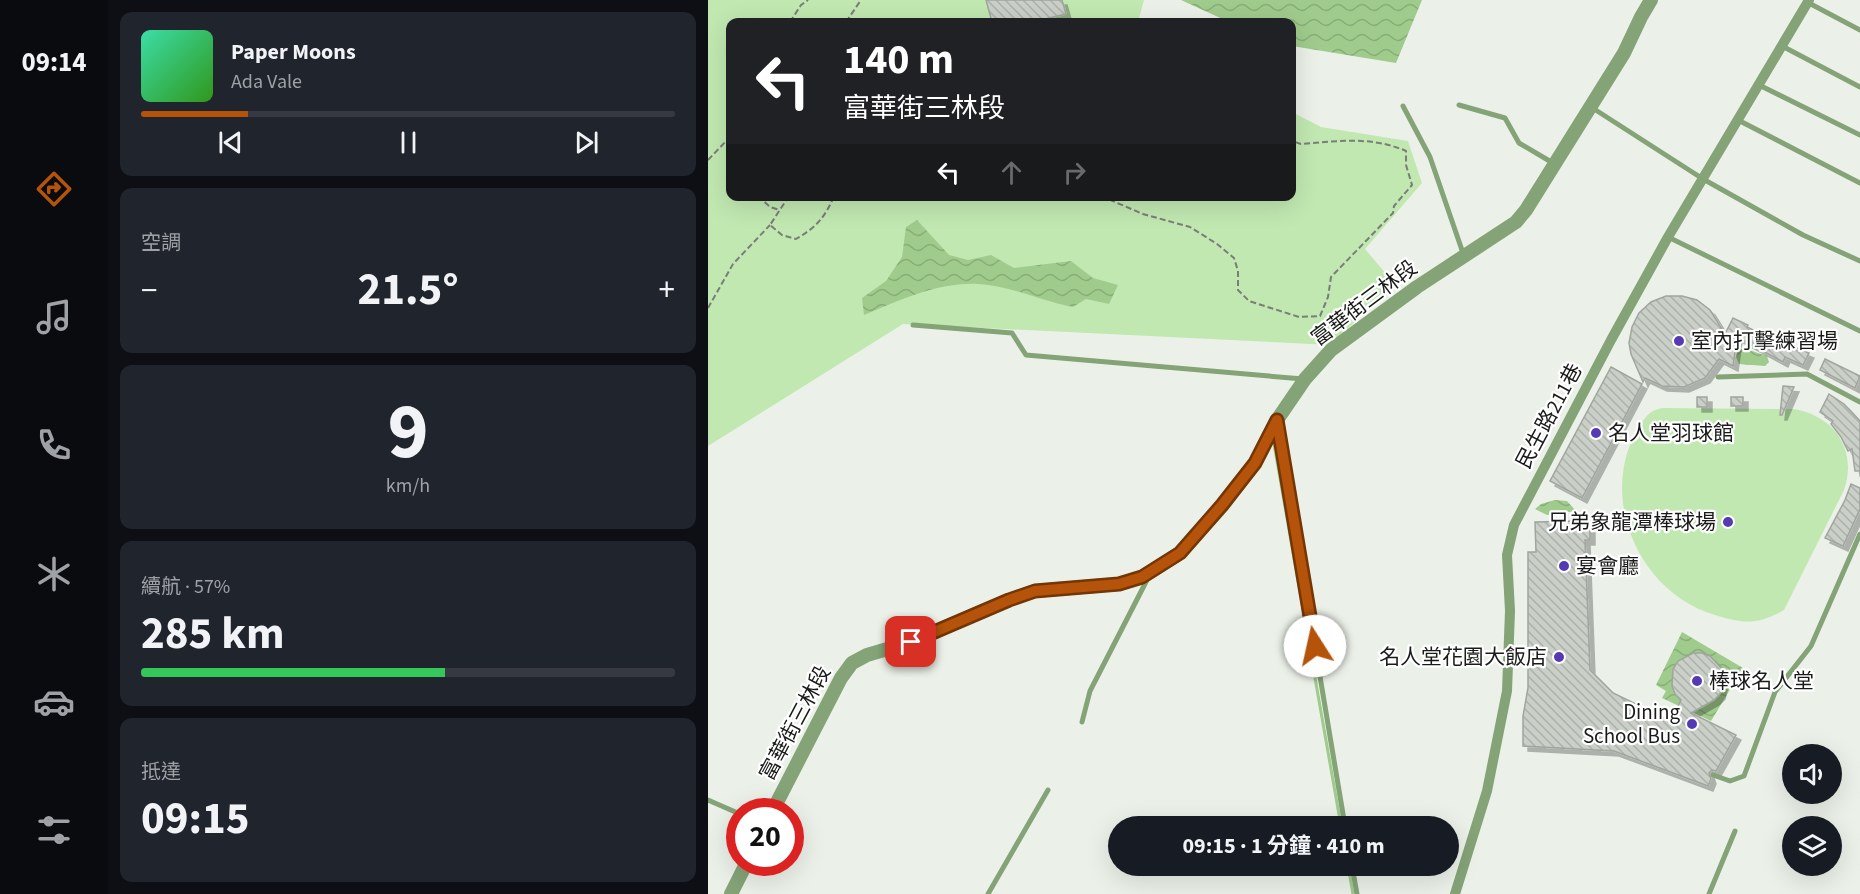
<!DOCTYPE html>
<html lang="zh-TW">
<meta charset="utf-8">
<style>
:root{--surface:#171b24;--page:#20242c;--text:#f1f3f6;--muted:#9ea1a6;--line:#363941;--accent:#b45309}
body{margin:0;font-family:"Source Sans 3","Noto Sans TC",sans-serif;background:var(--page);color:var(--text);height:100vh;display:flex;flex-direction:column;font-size:22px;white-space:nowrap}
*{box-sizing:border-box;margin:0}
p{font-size:20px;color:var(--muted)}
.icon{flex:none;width:33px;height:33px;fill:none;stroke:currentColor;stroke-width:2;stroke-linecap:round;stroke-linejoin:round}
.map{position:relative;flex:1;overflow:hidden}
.details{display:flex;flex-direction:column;gap:12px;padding:12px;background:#0d0f14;width:600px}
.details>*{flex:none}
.guide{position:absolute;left:18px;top:18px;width:570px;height:183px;border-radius:12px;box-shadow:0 6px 24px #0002;background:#202124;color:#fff;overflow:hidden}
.tools{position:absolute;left:1074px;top:744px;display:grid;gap:12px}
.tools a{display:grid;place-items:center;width:60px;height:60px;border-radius:50%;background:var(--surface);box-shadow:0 6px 24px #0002;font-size:30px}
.speed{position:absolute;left:18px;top:798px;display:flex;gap:12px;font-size:30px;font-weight:700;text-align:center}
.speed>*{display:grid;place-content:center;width:78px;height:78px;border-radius:50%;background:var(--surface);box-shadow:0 6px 24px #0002;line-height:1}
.speed .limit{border:9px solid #d22;background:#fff;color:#111}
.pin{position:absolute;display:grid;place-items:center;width:51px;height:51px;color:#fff;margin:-26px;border-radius:12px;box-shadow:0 3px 9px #0006}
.me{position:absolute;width:66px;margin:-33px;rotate:350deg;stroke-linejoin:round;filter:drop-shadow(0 0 4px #0008)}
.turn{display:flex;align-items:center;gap:21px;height:126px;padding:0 18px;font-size:27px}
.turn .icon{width:78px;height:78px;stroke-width:2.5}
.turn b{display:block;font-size:42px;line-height:51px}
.lanes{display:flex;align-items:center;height:57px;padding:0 18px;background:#0003;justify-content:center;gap:30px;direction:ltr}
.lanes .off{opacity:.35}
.big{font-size:45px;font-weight:700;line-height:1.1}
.details .widget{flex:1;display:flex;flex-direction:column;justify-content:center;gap:9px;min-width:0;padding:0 21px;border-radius:12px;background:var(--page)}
.details .dial{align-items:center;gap:0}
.dial b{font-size:78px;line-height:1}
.song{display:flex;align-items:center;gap:18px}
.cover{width:72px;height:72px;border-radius:9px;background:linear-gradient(135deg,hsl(160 70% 55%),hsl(110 70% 35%))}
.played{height:6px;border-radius:3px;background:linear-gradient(90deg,var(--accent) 20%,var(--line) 20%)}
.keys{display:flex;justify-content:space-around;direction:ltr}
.heat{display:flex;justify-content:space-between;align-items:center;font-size:33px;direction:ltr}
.charge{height:9px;border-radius:4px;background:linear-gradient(90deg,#34c759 57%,var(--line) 0)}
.trip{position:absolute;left:400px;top:816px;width:351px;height:60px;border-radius:30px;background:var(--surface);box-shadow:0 6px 24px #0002;font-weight:700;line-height:60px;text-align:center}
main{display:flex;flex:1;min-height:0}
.menu{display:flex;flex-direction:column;width:108px;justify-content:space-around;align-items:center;background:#090b0e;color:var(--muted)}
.menu .icon{width:42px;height:42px}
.menu .on{color:var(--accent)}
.menu b{font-size:27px;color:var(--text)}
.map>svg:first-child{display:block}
.grass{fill:#c1e8b1}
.water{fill:url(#water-waves)}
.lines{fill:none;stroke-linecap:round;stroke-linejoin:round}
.stream{stroke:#9fcb8c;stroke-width:3}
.building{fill:url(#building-back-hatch);stroke:#a0a59e;stroke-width:1.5;filter:url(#shadow)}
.path{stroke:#7a7e78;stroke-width:2;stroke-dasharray:6 3;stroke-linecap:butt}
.service{stroke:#84a377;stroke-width:5}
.minor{stroke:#84a377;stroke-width:10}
.tertiary{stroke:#84a377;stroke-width:14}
.route-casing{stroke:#753606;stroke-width:15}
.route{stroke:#b45309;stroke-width:10}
.poi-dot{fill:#553bb3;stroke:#fff;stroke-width:2}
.labels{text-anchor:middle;stroke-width:4.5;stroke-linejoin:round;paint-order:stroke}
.street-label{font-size:21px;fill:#191b18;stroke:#fff}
.poi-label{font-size:21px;fill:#191b18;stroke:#fff;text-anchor:start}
</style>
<main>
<nav class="menu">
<b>09:14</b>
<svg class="icon on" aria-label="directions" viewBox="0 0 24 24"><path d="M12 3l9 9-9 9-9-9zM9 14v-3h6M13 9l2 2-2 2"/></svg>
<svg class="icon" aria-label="music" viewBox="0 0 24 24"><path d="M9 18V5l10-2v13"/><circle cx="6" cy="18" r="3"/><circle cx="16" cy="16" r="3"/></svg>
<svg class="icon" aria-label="phone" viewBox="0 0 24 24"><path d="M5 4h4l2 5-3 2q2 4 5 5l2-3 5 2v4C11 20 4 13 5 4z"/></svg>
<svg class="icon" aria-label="climate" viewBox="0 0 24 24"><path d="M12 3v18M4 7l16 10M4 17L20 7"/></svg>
<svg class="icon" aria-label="car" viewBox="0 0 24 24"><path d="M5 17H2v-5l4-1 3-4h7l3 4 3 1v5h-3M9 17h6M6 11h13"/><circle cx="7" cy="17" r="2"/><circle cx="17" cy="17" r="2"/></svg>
<svg class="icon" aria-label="filters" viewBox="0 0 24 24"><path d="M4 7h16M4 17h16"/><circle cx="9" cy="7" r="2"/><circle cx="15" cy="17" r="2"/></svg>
</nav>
<section class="details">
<div class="widget">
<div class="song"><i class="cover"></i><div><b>Paper Moons</b><p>Ada Vale</p></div></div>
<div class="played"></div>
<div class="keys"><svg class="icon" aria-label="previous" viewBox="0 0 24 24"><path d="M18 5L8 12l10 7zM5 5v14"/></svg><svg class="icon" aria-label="pause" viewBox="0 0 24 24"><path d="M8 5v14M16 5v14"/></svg><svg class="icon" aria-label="next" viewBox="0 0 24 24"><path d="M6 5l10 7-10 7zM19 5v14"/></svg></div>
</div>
<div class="widget"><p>空調</p>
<div class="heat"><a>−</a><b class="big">21.5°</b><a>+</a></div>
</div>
<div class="widget dial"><b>9</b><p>km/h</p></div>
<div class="widget"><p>續航 · 57%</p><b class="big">285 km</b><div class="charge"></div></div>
<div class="widget"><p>抵達</p><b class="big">09:15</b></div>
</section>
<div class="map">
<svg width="1152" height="894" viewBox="0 0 1152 894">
<defs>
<pattern id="water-waves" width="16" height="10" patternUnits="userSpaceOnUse" patternTransform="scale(1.5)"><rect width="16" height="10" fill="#9fcb8c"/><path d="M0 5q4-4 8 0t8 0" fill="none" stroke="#88ae78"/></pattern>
<pattern id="building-back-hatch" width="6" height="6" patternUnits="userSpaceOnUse" patternTransform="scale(1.5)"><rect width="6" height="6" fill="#cacfc8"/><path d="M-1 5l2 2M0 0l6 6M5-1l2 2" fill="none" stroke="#adb1ab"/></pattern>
<filter id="shadow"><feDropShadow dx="5" dy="5" stdDeviation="0" flood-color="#0004"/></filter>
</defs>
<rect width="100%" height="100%" fill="#ebf1e9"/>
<path class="grass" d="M0 0H436L430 22H22V196H584V112L613 127 700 141 714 183 657 249 685 282 624 345 195 324 0 446Z
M955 408 1085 409C1126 415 1150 450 1136 490L1076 610C1049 625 1036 624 1007 615 934 594 891 503 927 434 935 421 939 410 955 408Z"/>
<path class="water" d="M473 0H714L688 63 584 46V22H521Z
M209 220 241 255 260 260 283 255 306 268 363 261 385 278 410 285 401 304 378 299 365 307C334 301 303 286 271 284 230 282 193 300 156 315L154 298 178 281 194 257 198 227Z
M1035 348 1059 356 1061 362 1057 366 1031 364 1028 357 1030 350Z
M847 500 859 501 868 511 839 515 827 509 833 504Z
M974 632 1035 668 1003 721 954 698 958 691 948 685Z"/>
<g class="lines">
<path class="stream" d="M566 444 633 826
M640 866 645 894"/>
</g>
<path class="building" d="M278 0H354L358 14 324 22H284Z
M958 296H974L989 300 1002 310 1017 334 1025 318 1040 325 1039 327 1084 350 1085 346 1101 353 1095 365 1077 357 1075 362 1029 337 1025 366 1011 359 997 378 976 387 954 386 937 378 935 382 923 354 921 343 924 327 931 313 943 302Z
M1117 359 1152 376 1147 388 1112 370Z
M903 367 934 384 874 498 842 481Z
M1075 386 1086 387 1074 415H1072Z
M1121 394 1136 404 1152 421V471H1147L1144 449 1140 451 1133 437 1123 424 1125 421 1112 412Z
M989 397H999V407H989Z
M1023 397H1035V406H1023Z
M1143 484 1152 488V509L1135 546 1117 538 1137 500Z
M867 521V528H882V540H877L882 670 905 693 963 721 973 700 967 694 964 686 965 669 970 661 985 653H994L1002 656 1014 669 1016 677 1012 694 1006 700 983 713 1028 735 1008 771 1004 770 1001 773 1003 779 1000 786 906 751 815 746V716L820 688V552H828L827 522Z"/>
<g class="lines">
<path class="path" d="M82 22 93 5 100 0
M138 22 153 0
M0 160 22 137
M50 196 62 207 72 210
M81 196 62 225 74 235 88 239C107 228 117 218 126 196
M393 196 435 214 482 227 509 244 526 258 530 271V290L541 301 591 317 612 316 620 297 623 277 685 213 686 206 704 185 698 165V151C664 136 629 141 593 144L584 141
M0 308 25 264 62 225"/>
<path class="service" d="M1099 2 1152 30
M1074 46 1152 87
M1051 85 1152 135
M751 105 797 118 811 143 845 163
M695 106 722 157 756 256
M883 107 995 179 1095 235 1152 261
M1030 120 1152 183
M960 237 1152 331
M205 325 304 333 318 355 595 379
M1010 377 1099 374 1152 402
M570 425 637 826
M374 722 382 691 440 578
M1005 775 1022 781 1036 776 1067 692 1103 646 1152 534
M0 800 32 814
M644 866 649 894
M280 894 340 790
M1001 894 1027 831"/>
<path class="minor" d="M747 894 779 791 799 691 802 611 799 555 806 525 903 340 960 237 1101 0"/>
<path class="tertiary" d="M64 812 133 678 144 663 159 655 203 642 301 600 327 591 411 584 434 577 472 553 515 505 547 463 569 420 597 379 623 350 709 287 808 222 818 210 916 53 933 17 943 0
M23 894 39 862"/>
</g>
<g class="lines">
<defs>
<path id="route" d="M203 642 301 600 327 591 411 584 434 577 472 553 514 505 547 463 569 420 607 646"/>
</defs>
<use href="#route" class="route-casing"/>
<use href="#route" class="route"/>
</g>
<g class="poi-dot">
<circle cx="971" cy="341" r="6"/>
<circle cx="888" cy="433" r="6"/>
<circle cx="1020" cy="522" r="6"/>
<circle cx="856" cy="566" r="6"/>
<circle cx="851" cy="657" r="6"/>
<circle cx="989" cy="681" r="6"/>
<circle cx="984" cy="724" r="6"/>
</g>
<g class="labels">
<g class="street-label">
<text transform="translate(656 303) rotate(-37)" y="7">富華街三林段</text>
<text transform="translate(841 416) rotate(-62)" y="7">民生路211巷</text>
<text transform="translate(87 723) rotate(-62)" y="7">富華街三林段</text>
</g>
<g class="poi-label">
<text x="983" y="348">室內打擊練習場</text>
<text x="900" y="440">名人堂羽球館</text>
<text x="1008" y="529" text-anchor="end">兄弟象龍潭棒球場</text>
<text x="868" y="573">宴會廳</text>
<text x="839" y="664" text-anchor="end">名人堂花園大飯店</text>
<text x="1001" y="688">棒球名人堂</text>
<text x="972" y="719" text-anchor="end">Dining<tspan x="972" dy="24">School Bus</tspan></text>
</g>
</g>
</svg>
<div class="tools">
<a><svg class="icon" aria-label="sound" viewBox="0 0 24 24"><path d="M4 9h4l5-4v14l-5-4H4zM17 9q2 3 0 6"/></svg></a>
<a><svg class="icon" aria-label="layers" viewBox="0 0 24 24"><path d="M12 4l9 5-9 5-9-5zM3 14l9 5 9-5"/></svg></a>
</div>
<div class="speed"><div class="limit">20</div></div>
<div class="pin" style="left:203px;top:642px;background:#d93025"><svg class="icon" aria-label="arrive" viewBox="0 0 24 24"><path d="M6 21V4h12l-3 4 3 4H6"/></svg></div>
<svg class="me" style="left:607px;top:646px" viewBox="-20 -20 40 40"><circle r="19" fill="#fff"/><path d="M0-13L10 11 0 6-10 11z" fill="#b45309"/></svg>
<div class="trip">09:15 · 1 分鐘 · 410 m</div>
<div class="guide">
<div class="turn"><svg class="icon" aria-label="left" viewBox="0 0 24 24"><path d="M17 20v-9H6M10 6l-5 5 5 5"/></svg><div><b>140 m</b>富華街三林段</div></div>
<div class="lanes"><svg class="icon" aria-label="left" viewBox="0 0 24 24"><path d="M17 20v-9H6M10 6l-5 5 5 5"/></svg><svg class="icon off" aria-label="ahead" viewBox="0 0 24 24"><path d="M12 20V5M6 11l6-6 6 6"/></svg><svg class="icon off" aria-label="right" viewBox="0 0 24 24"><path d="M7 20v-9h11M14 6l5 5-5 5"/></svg></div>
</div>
</div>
</main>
